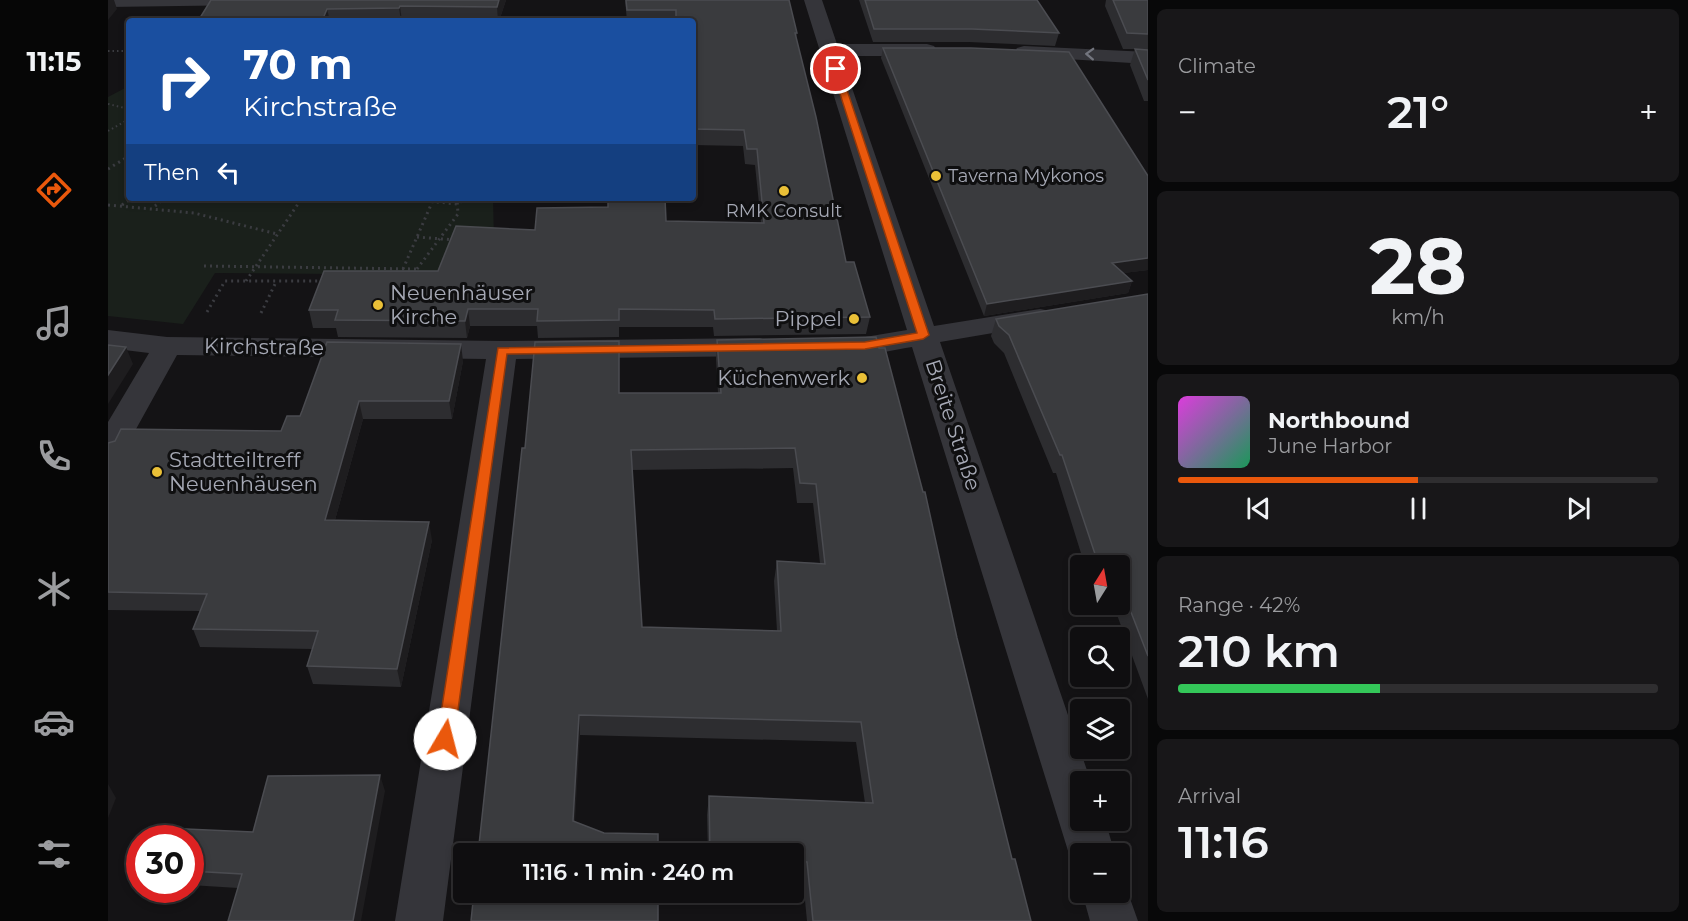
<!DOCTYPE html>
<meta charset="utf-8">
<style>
:root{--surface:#0f0e10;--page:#181719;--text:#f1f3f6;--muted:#9b9c9f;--line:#2f2e30;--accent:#ea580c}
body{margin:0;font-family:Montserrat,sans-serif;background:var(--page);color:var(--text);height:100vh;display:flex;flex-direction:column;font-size:22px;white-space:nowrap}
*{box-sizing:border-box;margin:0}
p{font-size:20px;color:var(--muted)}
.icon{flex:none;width:33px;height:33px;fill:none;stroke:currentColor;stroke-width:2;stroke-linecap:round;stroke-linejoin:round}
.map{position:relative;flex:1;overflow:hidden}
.panel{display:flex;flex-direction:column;gap:9px;padding:9px;background:#080809;width:540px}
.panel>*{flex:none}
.top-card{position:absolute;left:18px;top:18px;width:570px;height:183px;border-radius:6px;box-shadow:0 3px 9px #0003,0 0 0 2px var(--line);background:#1a4fa0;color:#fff;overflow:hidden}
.needle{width:39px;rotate:11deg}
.controls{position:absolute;left:962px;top:555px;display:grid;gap:12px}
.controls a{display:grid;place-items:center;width:60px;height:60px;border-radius:6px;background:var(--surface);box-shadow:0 3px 9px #0003,0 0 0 2px var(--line);font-size:30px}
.speed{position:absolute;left:18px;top:825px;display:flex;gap:12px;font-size:30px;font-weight:700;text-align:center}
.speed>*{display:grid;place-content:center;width:78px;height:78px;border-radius:50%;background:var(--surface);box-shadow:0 3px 9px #0003,0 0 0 2px var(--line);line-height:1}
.speed .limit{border:9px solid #d22;background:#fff;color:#111}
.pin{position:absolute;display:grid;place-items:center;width:51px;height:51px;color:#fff;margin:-26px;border:3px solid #fff;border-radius:50%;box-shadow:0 2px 6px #0007}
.me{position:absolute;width:66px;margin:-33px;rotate:8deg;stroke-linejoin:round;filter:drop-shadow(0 0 4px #0008)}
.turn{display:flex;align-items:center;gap:21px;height:126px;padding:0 18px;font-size:27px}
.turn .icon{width:78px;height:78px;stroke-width:2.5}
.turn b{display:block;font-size:42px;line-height:51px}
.then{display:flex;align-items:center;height:57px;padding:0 18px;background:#0003;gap:12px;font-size:22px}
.big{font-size:45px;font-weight:600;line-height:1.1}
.panel .widget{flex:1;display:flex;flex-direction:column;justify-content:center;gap:9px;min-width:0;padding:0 21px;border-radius:9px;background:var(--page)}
.panel .dial{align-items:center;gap:0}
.dial b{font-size:78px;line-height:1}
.song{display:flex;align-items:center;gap:18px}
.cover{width:72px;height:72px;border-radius:9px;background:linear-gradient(135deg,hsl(300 70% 55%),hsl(150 70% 35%))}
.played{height:6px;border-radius:3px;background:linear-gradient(90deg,var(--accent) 50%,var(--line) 50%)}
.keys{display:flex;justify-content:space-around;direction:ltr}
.heat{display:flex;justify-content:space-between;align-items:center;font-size:33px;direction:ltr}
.charge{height:9px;border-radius:4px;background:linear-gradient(90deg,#34c759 42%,var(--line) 0)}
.trip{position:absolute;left:345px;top:843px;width:351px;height:60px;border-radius:6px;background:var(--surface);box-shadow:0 3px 9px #0003,0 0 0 2px var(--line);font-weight:600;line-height:60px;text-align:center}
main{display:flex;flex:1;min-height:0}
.tab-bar{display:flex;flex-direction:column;width:108px;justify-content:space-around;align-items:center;background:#060606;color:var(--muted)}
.tab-bar .icon{width:42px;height:42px}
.tab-bar .current{color:var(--accent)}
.tab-bar b{font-size:27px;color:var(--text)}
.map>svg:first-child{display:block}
.green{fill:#1a201b}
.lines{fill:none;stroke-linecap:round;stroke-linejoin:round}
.path-far1{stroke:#3b3c41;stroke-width:2;stroke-dasharray:1.5 3;stroke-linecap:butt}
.path{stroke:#3b3c41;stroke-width:3;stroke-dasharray:2 4;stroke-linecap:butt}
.street{fill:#35353a;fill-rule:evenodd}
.wall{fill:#2d2d30;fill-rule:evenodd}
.shaded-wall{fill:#1e1d1f}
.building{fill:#3a3b3e;stroke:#4b4c51;stroke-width:1.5;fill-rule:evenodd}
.oneway{stroke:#73757e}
.route{fill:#ea580c;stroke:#983908;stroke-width:1.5}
.poi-dot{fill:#eac037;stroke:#0f0f10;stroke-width:2}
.labels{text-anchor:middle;stroke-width:6;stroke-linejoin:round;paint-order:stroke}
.far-poi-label{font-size:18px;fill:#a6a9b5;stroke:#0f0f10;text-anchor:start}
.poi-label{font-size:21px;fill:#a6a9b5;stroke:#0f0f10;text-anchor:start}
.street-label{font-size:21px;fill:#a6a9b5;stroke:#0f0f10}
</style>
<main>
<nav class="tab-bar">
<b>11:15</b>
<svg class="icon current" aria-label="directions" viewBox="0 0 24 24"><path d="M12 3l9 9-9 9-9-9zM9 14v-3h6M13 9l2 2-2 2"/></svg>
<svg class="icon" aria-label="music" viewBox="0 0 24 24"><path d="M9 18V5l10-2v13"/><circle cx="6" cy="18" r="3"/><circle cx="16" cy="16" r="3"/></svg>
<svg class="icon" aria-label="phone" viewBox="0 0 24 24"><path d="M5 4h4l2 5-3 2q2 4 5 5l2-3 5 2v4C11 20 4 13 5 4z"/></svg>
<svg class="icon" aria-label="climate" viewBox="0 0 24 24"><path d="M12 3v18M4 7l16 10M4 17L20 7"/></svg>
<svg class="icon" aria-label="car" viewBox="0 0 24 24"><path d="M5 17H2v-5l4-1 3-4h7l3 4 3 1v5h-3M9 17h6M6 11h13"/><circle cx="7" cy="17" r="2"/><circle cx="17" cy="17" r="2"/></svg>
<svg class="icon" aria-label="filters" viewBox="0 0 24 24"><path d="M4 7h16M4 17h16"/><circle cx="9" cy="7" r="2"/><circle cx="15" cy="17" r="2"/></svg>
</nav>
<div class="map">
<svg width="1040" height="921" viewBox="0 0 1040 921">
<rect width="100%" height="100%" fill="#141315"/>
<path class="green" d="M21 86V198H385L386 240 332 275 107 273 75 324 0 316V97Z"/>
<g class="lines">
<path class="path-far1" d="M0 51H21
M0 104 21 109
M0 131 21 119"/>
<path class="path" d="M0 169 21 156
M287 198 349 204 359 198
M0 205 86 213 169 234
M14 205 24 198
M47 206 57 198
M309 237 347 240
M96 266 309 269 307 273
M295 269 326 198
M309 269 350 214 349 198
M138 281 194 198
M99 312 117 281H217
M153 313 168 282"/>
<path class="street" d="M0 0H152L149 4 143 5 0 7Z
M696 0H714L729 44H819L826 46 829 50 826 54 819 56H733L826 326 932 309 942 311 946 317 942 323 932 325 832 342 983 782H972V820H997L1007 854H972V871L968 869 961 854 804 347C774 352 743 360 714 352L709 346 714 340 724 337H757L799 330Z
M916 46 1040 52V64L909 56 906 52 909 48Z
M0 330 59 337 394 341 652 338 662 341 667 347 662 353 652 356 408 359 335 921H287L378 359 69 355 12 458 0 461V422L41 353 0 348Z
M1011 875 1014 876 1030 921H982L974 892H1011Z"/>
</g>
<path class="wall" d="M103 0H398L391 21H90Z
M517 0H681L689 33 688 38 738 262 762 317 758 334 606 336 605 327H511V337L430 338 429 326H362L359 338 230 337 228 328H205L201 310 330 271 427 230 558 221 653 223 647 165 637 164 635 146 585 145V21H519Z
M751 0H929L951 33 947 46 861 42H765Z
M998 0H1040V101H1036L1022 65 1027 49H1028H1015L997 6Z
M775 48 1040 176V270L1015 273 1024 281 1020 293 876 316 773 58Z
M1040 294V699L1005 604H1011V566H977L948 473H945L896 353 886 343 883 336 888 319Z
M609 340 849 638 904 859 923 921H699L695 880H686V854H600L599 815 601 796 757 803 748 742 472 735 370 854 417 448 610 393 608 359ZM685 468 689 503H705L712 563 669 561 666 581 669 631 534 627 524 470Z
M355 361 344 419H255L227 520 324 540 293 687 205 684 199 666 205 649 92 647 85 629 92 611 0 610V443L173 431 192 416Z
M277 791 130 888 82 885V838L145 832Z"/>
<path class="shaded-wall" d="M0 0H6L9 9 0 20Z
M391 0H398L391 21H390L389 7Z
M292 6 294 21H293L291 8Z
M219 9 222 21H214Z
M1040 258V270L1000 275 1004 263Z
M1024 281 1020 293 876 316 879 304Z
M360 309 362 326 359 338 357 321Z
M353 344 355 361 344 419 341 401Z
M18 347 25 364 0 404V375Z
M251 401 255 419 222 538 217 520Z
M321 522 324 540 293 687 289 669Z
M471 715 472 735 466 840 465 821Z
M272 775 277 791 253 921H245Z
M0 784 8 798 0 818Z"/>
<path class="building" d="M103 0H391L389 7 292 6 291 8 219 9 214 21H90Z
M518 0H681L689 33H687L708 117 738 262H746L762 317 607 319 606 310 511 309V320L429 321 430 309H360L357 321 227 320 230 310H201L216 271H330L348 226 427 230 429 208 500 207V198H557L558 221 656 223 649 149H639L636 130 585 129V21H568V10H519Z
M757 0H929L951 33 864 29H766Z
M1005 0H1040V34L1019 33Z
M775 48H863L961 52 1040 176V258L1004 263 1024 281 879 304Z
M1027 49 1040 50V80Z
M1040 294V656L1011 581V566H991L954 455H952L901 335 891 326 888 319Z
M768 337 771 348H777L815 492H817L849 638 904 859H907L923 921H705L699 862 686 861V854H602L601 796 765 803 753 722 471 715 465 821 496 833 550 834V854H370L414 448H417L427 342 511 341V393H613L609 340ZM687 448 692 483 708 484 717 564 669 561 673 631 534 627 523 450Z
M219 342 353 344 341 401H251L217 520 321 522 289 669 199 666 210 631 85 629 99 594 0 592V443L7 441 13 429 173 431 179 416H192L194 411Z
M0 345 18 347 0 375Z
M272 775 245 921H120L134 874 82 871V838H52L56 828 145 832 160 776Z
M366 892H550V921H363Z"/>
<defs><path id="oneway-chevron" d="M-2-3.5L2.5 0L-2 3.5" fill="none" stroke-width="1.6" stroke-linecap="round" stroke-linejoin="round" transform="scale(1.5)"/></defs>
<use class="oneway" href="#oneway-chevron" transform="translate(982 54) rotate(-178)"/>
<path class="route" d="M728 67 732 69 821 335 815 339 757 349 399 354 346 739 344 744 337 746 331 744 329 739 390 348 757 342 809 333 724 69Z"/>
<g class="poi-dot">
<circle cx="828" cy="176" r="6"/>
<circle cx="676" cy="191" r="6"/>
<circle cx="270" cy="305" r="6"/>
<circle cx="746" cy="319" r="6"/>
<circle cx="754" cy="378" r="6"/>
<circle cx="49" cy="472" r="6"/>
</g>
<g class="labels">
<g class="far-poi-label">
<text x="840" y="182">Taverna Mykonos</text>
<text x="676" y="217" text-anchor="middle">RMK Consult</text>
</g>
<g class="poi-label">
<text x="282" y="300">Neuenhäuser<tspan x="282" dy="24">Kirche</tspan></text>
<text x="734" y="326" text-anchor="end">Pippel</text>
<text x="742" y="385" text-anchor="end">Küchenwerk</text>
<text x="61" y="467">Stadtteiltreff<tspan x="61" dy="24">Neuenhäusen</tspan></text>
</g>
<g class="street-label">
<text transform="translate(156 347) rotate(1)" y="7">Kirchstraße</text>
<text transform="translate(845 425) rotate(72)" y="7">Breite Straße</text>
</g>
</g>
</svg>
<div class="controls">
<a><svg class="needle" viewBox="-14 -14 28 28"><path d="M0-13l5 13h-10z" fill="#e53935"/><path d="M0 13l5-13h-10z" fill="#9b9c9f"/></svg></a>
<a><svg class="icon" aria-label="search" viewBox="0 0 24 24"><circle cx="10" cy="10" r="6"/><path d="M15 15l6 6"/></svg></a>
<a><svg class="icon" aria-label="layers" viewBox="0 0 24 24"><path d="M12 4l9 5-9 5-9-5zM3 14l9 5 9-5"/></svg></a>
<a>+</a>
<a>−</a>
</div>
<div class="speed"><div class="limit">30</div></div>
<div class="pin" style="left:728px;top:69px;background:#d93025"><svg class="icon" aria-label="arrive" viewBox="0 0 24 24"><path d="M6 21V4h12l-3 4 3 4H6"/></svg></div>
<svg class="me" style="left:337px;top:739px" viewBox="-20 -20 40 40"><circle r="19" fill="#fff"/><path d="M0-13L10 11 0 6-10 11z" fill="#ea580c"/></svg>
<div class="trip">11:16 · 1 min · 240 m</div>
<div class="top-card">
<div class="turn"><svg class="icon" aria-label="right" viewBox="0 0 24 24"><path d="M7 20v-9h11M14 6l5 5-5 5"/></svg><div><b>70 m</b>Kirchstraße</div></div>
<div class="then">Then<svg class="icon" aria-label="left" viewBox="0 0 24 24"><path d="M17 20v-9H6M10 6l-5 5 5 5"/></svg></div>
</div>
</div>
<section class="panel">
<div class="widget"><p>Climate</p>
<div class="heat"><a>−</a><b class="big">21°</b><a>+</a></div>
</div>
<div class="widget dial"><b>28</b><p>km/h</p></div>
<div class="widget">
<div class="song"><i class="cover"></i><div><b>Northbound</b><p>June Harbor</p></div></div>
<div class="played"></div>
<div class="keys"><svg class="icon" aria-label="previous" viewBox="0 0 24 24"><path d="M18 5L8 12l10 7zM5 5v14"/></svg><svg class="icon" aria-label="pause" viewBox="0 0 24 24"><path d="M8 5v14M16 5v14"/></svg><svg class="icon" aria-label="next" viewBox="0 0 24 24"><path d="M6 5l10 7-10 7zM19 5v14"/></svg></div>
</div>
<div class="widget"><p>Range · 42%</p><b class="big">210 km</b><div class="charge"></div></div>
<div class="widget"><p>Arrival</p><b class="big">11:16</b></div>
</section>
</main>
